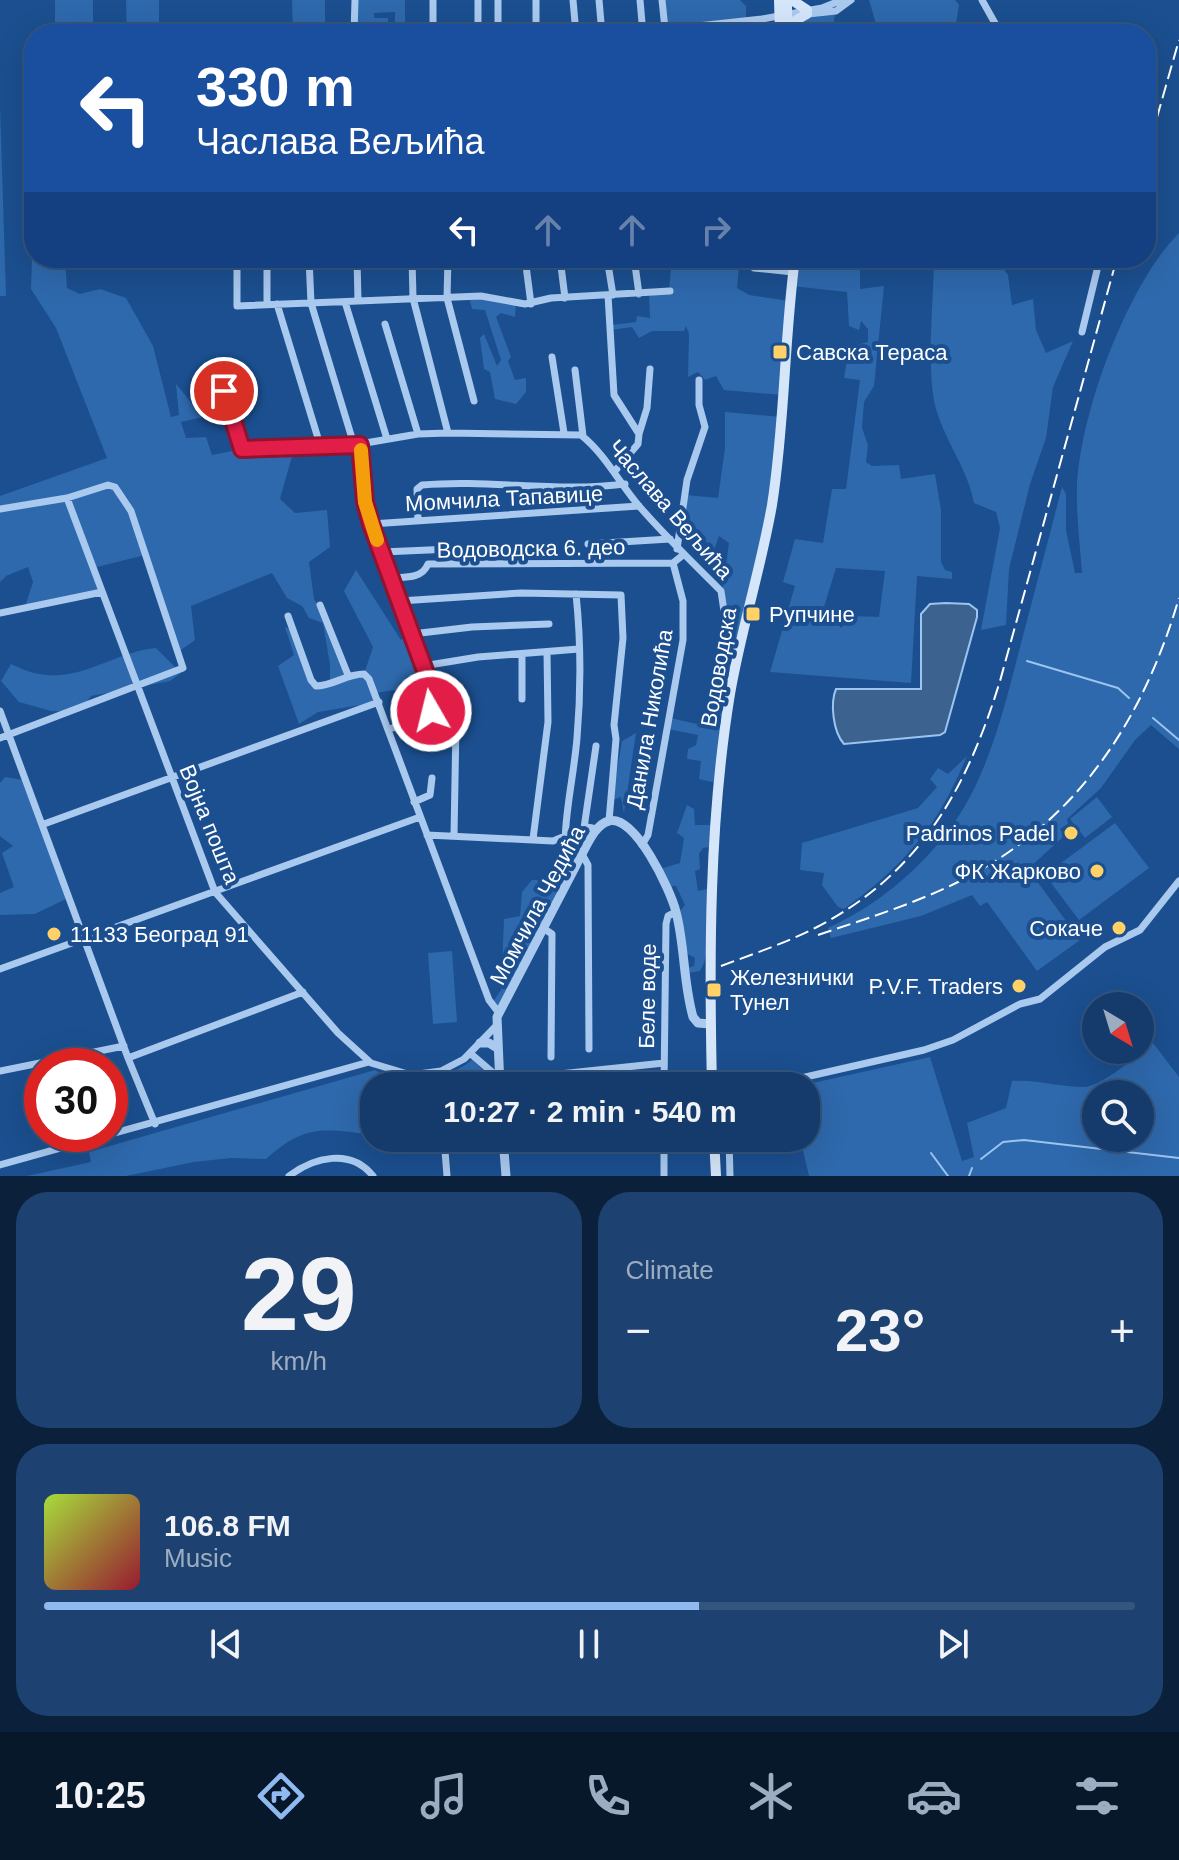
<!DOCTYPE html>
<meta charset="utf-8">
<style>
:root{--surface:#143b6b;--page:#1d4271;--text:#f1f3f6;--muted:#9dadc1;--line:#33557e;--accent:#90b9f0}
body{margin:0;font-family:Arial,sans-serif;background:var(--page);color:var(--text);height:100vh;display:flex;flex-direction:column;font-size:30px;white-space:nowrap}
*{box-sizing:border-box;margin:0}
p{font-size:26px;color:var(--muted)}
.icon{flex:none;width:44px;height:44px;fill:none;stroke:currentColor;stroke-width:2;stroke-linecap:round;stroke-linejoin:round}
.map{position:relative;height:1176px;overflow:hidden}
.side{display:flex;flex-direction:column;gap:16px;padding:16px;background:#0b203b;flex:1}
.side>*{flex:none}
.hud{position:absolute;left:24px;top:24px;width:1132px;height:244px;border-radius:32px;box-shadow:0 8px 32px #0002,0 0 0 2px var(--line);background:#1a4fa0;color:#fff;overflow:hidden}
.needle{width:52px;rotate:142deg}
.controls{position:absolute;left:1082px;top:992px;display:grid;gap:16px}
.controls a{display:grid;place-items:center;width:72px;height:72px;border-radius:50%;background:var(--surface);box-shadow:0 8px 32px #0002,0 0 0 2px var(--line);font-size:40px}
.speed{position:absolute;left:24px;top:1048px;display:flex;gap:16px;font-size:40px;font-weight:700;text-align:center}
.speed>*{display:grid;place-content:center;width:104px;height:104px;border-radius:50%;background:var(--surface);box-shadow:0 8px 32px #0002,0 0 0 2px var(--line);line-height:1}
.speed .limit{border:12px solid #d22;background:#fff;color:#111}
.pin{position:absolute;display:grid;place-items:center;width:68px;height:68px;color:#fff;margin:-34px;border:4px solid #fff;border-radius:50%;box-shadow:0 2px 8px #0007}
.me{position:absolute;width:88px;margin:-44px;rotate:352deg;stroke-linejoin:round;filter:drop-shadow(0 0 6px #0008)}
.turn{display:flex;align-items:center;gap:28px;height:168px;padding:0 40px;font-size:36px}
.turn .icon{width:104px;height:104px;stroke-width:2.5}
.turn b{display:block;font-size:56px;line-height:68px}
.lanes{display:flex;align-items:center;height:76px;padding:0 40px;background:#0003;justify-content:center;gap:40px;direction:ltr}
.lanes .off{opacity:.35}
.big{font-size:60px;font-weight:600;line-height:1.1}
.side .tile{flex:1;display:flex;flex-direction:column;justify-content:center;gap:12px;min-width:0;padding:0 28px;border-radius:32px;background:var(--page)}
.side .dial{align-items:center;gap:0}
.dial b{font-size:104px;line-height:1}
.song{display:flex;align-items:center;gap:24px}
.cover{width:96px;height:96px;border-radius:12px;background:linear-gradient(135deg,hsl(80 70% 55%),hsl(350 70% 35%))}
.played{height:8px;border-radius:4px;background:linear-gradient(90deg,var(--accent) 60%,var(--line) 60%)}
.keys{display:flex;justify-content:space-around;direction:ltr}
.heat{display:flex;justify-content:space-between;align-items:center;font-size:44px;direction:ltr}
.side .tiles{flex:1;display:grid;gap:16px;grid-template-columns:1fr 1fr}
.tile:last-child{grid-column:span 2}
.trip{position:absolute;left:360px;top:1072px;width:460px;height:80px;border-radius:32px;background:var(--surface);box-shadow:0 8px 32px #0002,0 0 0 2px var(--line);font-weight:600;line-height:80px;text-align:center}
.tabs{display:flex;height:128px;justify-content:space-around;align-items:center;background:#08182b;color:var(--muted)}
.tabs .icon{width:56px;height:56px}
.tabs .current{color:var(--accent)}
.tabs b{font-size:36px;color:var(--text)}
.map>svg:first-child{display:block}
.green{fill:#2e69ad;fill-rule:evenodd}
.water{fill:#3c6290;stroke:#9cc4f0;stroke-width:2}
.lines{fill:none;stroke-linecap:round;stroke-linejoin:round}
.stream{stroke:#9cc4f0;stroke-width:2}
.minor{stroke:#a9c9ee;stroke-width:7}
.tertiary{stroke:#a9c9ee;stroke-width:9}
.secondary{stroke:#d6e6fa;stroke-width:10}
.rail{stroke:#fff;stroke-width:2;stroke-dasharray:14 6;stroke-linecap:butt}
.route-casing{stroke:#92132f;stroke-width:20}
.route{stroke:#e11d48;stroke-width:14}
.slow{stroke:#f59e0b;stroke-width:14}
.poi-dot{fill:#ffd166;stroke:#1b4f8f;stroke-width:3}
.labels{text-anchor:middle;stroke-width:8;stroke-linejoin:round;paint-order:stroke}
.poi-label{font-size:22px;fill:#fff;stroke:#1b4f8f;text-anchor:start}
.street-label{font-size:22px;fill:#fff;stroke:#1b4f8f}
</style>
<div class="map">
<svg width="1179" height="1176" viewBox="0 0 1179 1176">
<rect width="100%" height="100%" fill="#1b4f8f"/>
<path class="green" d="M55 0H93V34H55Z
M126 0H159V34H127Z
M292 0H325V34H293Z
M355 0H405V34H395V12L374 13V18H388V34H354Z
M662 0H740L746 6V20L712 24 713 34H666Z
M869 0H955L959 5 954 34H879Z
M836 7 832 34H788L793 20 813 10Z
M0 106 6 296H0Z
M34 196V258H65L67 288 80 294 100 289 126 298 153 346 171 417 179 415 176 384 203 417 181 422 186 438 206 437 212 455 242 449H294L280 499 295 513 327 510 330 547 309 562 314 599 326 617 348 674H364L373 647 344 591 356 570 401 640 409 632 435 698 434 708 405 722 395 712 398 698 395 690 375 693 379 702 318 712 299 724 278 666 294 655 285 627 293 631 316 686 330 684V665L323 623 309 618 302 606 287 598 272 573 191 606 195 640 178 652 145 555 93 568 102 592 25 607 33 582 28 567 6 576 0 582V496L107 458 56 328 31 289Z
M1179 233V749L1151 725 1135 740 1101 788 1067 819 1068 824 1060 829 1064 836 1028 869 1080 940 1037 971 987 902 980 906 972 895 921 916 831 938 828 928C889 900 945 849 975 787 996 743 1008 694 1020 647 1034 594 1048 541 1062 487L1066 494V530L1075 573H1082C1080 544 1076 515 1077 487 1080 414 1127 285 1179 233Z
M656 258H703L711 265 739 266 737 288 749 295 790 301 783 395 724 390 716 376 705 380 698 372 688 377 689 334 686 326 684 331H652L639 338 632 327 611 330V325L636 322 637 316 650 318 649 293 669 291 671 269 658 270Z
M795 258H869L860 266V289L884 286 874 386 864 402 862 428 868 445 866 462 872 466 899 465 901 479 935 474 941 510V562L945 570 952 572V579L917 576 911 683 770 672 795 586 783 582 795 539 823 543 832 489H846L860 380 844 378 847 360 855 354 856 345 868 342V329L861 321 859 330 849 326 847 292 792 286ZM836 568 885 571 879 617 852 616 841 628 824 607Z
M934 258H996L1008 275 1012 305 1033 299 1036 330 1046 353 1073 341 1053 387 1046 438 1030 484 1009 569 1006 625 981 630 1000 528 996 512 974 503C968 470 947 444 937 412 925 377 934 297 934 258Z
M469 297 516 303 515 317 501 313 496 317 511 357 508 361 515 380 526 378V392L516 404 495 399 490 372 484 369 480 338 484 334 497 366 501 360 485 310 472 309Z
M725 412 781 417 775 476 743 633 729 645 722 594 729 543 719 536 714 550 698 533 680 542 686 495 718 498 725 448Z
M156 648 181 673 170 681 91 696 79 712 51 711 19 702 1 681 11 664C20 668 30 673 40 674 81 682 117 651 156 648Z
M730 657 737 658 721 784 699 779 701 761 687 759 688 749 696 745 698 735 668 729 670 718 702 725 716 722 712 709C724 693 719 674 730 657Z
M636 733 624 813 621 797 612 800 622 741Z
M967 756C938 826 905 865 844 909L838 907 822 885 824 873 800 870 802 843 918 808 937 787 930 779 938 768 948 774Z
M5 777 24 780 70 897 35 914 0 915V893L14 887 2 853 13 846 0 836V783Z
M1097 797 1112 817 1085 838 1070 819Z
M687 805 694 809 695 825H717L716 846 703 848 699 854 700 869 695 871 698 891 714 887C700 915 714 951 700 971L688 973 687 968 694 966 695 958 686 953 680 911 685 905 676 886H670L660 869 680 863 684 838 677 833Z
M1115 823 1149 868 1079 920 1045 875Z
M532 880H568L499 1013 491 1005 501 990 504 919 520 916 522 892Z
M452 951 457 1022 433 1024 428 953Z
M1153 1043 1179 1077V1176H809L800 1138H806V1086H799L930 1057 962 1161 974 1157 967 1123 1006 1108 1012 1081C1036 1079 1059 1087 1083 1087 1102 1087 1137 1055 1153 1043ZM1096 1094H1140V1138H1096Z
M472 1060 495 1081 496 1086H374V1116L367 1134C320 1128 303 1126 266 1159L231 1158 194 1162 126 1176H27L91 1162 89 1152 375 1070C407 1089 443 1082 472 1060Z"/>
<path class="water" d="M946 603 969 604 977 610V617L945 732 940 735 844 744C833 732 830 703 836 689H921V614L930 604Z"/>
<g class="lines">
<path class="stream" d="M1027 661 1118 688 1129 698
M1153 718 1179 740
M931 1153 948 1176
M981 1159 1003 1142 1024 1140 1179 1158
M969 1176 972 1168"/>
<path class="minor" d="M573 0 576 34
M599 0 602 34
M640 0 643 34
M662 0 665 29
M982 0 1001 34
M808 14 836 11 851 0
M643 32 762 19 822 8 842 0
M354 34 355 0
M433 34V0
M478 34V0
M498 34V0
M536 34V0
M237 258V306L481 296 525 304 551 298 670 291
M309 258 311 303 354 445
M357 258 358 301
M412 258 413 298 448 433
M448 258 447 298 474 401
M525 258 531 304
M560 258 565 298
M607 258 613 295
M634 258 639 294
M742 258 754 268 793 272
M608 295 614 395 639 434 638 444 615 471
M345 302 387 439
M267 304V258
M277 304 321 448
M385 324 418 434
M1082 332 1100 258
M552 357 564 433
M217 367 242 449 354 445 418 434 448 433 581 435C606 455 619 483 639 506 665 536 693 563 721 591L729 645 738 652
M575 370 583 436
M639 434 647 408 650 369
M360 445 365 502 371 524 435 698C436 718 404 722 388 730
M67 498 215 892 338 1033 371 1063 411 1075 441 1071 464 1059 496 1026
M0 509 67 498 108 485 115 487 131 511 183 668 0 738
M418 520 417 489 422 485C490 479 557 493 625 484
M371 524 639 506
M588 544 670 539
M677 549 687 480 705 427 699 405V380
M382 552 544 545
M392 578C405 577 422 579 428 564L673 563
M400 601 521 593 621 595 623 638 614 725 616 739 609 821
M320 605 348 675
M0 613 102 592
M288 616 311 680 316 686C333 686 346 674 364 674L369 679 489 1000 499 1013
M412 634 472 627 549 624
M522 654V699
M423 666 478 657 579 649
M0 711 128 1058 155 1124
M414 802 430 795 432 778
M44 824 379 702
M584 828 596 746
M427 835 553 841 587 827 597 829
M454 836 456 724
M533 839 548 722 547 652
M642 845 648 835 683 640V601L673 563 683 555
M582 854 588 865 589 1049
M568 880C559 832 573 786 577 738 581 691 581 642 576 594
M543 928 552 934 551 1057
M0 969 420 817
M471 1054 499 1078
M128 1058 303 992
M0 1071 124 1046
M550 1075 664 1063
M650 1086 664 1085
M664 1086 666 924 668 916 676 912
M766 1086 924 1050 953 1040 1020 1004 1040 999 1105 947 1140 930 1179 881
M444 1138 447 1176
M664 1138V1176
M729 1138 730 1176
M503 1139 522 1138
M389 1140 390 1138
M0 1165 369 1062
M289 1176C314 1157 351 1148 373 1176"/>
<path class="tertiary" d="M480 1043H489L497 1048
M500 1086 497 1017 582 854C588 843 596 824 609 821 635 814 671 891 676 912 685 946 683 982 693 1017L698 1023 710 1024
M503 1138 506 1176"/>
<path class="secondary" d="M779 0 780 34
M787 0V34
M792 0 807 10
M786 26 807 14
M712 1086C709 956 709 822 730 694 741 630 761 568 772 505 785 423 784 340 795 258
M714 1138 716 1176"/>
<path class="rail" d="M1146 156 1179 40
M818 935C865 919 911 905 956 883 1076 824 1142 723 1179 598
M721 966C753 954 786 943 817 927 921 873 967 788 1000 681L1117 258"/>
</g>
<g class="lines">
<defs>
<path id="route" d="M224 391 242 449 360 445 365 502 371 524 435 698 431 711"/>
</defs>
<use href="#route" class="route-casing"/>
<use href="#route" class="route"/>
<path class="slow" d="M361 450 365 502 377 540"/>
</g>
<g class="poi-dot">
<rect x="772" y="344" width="16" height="16" rx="4"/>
<rect x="745" y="606" width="16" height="16" rx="4"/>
<circle cx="1071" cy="833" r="8"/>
<circle cx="1097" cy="871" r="8"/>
<circle cx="1119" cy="928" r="8"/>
<circle cx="54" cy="934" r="8"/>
<circle cx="1019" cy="986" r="8"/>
<rect x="706" y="982" width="16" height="16" rx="4"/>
</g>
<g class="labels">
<g class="poi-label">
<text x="796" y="360">Савска Тераса</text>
<text x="769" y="622">Рупчине</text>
<text x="1055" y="841" text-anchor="end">Padrinos Padel</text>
<text x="1081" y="879" text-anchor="end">ФК Жарково</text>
<text x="1103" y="936" text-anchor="end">Сокаче</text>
<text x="70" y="942">11133 Београд 91</text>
<text x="730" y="985">Железнички<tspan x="730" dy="25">Тунел</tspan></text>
<text x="1003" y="994" text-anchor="end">P.V.F. Traders</text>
</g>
<g class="street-label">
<text transform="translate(504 498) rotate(-3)" y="8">Момчила Тапавице</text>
<text transform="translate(671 509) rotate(49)" y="8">Часлава Вељића</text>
<text transform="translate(531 548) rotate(-1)" y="8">Водоводска 6. део</text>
<text transform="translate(718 667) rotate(-80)" y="8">Водоводска</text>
<text transform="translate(649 719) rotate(-80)" y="8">Данила Николића</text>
<text transform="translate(210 824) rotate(68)" y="8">Војна пошта</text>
<text transform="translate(537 905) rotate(-62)" y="8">Момчила Чедића</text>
<text transform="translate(647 996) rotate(-89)" y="8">Беле воде</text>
</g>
</g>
</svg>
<div class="controls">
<a><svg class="needle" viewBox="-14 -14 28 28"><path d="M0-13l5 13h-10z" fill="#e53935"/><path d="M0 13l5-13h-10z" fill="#9dadc1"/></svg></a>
<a><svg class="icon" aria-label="search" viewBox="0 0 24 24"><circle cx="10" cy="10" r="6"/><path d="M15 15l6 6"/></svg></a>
</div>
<div class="speed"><div class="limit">30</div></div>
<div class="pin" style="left:224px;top:391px;background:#d93025"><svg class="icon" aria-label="arrive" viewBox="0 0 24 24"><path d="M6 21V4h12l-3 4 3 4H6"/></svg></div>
<svg class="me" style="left:431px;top:711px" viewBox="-20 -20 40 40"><circle r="17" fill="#e11d48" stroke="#fff" stroke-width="3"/><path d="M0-11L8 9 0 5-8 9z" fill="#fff"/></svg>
<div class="trip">10:27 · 2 min · 540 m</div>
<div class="hud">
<div class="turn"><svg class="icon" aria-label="left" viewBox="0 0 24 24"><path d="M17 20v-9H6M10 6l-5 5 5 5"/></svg><div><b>330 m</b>Часлава Вељића</div></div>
<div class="lanes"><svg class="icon" aria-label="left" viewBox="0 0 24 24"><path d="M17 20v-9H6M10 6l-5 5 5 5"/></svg><svg class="icon off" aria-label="ahead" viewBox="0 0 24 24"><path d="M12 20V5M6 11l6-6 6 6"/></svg><svg class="icon off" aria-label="ahead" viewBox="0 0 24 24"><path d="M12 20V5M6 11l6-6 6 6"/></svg><svg class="icon off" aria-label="right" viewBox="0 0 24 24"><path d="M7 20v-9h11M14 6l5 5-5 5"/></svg></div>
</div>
</div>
<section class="side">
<div class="tiles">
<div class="tile dial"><b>29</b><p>km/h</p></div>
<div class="tile"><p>Climate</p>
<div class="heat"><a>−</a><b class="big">23°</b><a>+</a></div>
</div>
<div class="tile">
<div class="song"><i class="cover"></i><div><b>106.8 FM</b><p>Music</p></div></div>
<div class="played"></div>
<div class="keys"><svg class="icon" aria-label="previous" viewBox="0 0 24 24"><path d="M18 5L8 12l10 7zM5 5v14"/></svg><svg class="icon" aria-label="pause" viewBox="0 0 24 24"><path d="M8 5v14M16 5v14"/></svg><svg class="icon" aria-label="next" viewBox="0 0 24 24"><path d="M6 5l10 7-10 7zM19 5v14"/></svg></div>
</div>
</div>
</section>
<nav class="tabs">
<b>10:25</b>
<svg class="icon current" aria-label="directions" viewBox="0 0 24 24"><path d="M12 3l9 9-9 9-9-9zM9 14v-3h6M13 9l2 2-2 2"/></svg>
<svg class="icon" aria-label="music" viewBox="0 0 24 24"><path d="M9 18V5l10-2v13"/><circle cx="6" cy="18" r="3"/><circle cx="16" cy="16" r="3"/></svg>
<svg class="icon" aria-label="phone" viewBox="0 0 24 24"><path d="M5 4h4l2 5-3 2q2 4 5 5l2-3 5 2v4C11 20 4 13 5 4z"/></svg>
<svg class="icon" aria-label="climate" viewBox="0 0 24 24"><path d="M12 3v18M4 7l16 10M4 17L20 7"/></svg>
<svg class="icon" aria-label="car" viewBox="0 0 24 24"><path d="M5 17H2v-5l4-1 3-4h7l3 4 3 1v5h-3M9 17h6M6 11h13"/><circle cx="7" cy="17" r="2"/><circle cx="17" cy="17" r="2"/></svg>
<svg class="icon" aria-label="filters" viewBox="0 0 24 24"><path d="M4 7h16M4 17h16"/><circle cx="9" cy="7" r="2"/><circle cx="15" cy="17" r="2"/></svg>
</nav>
